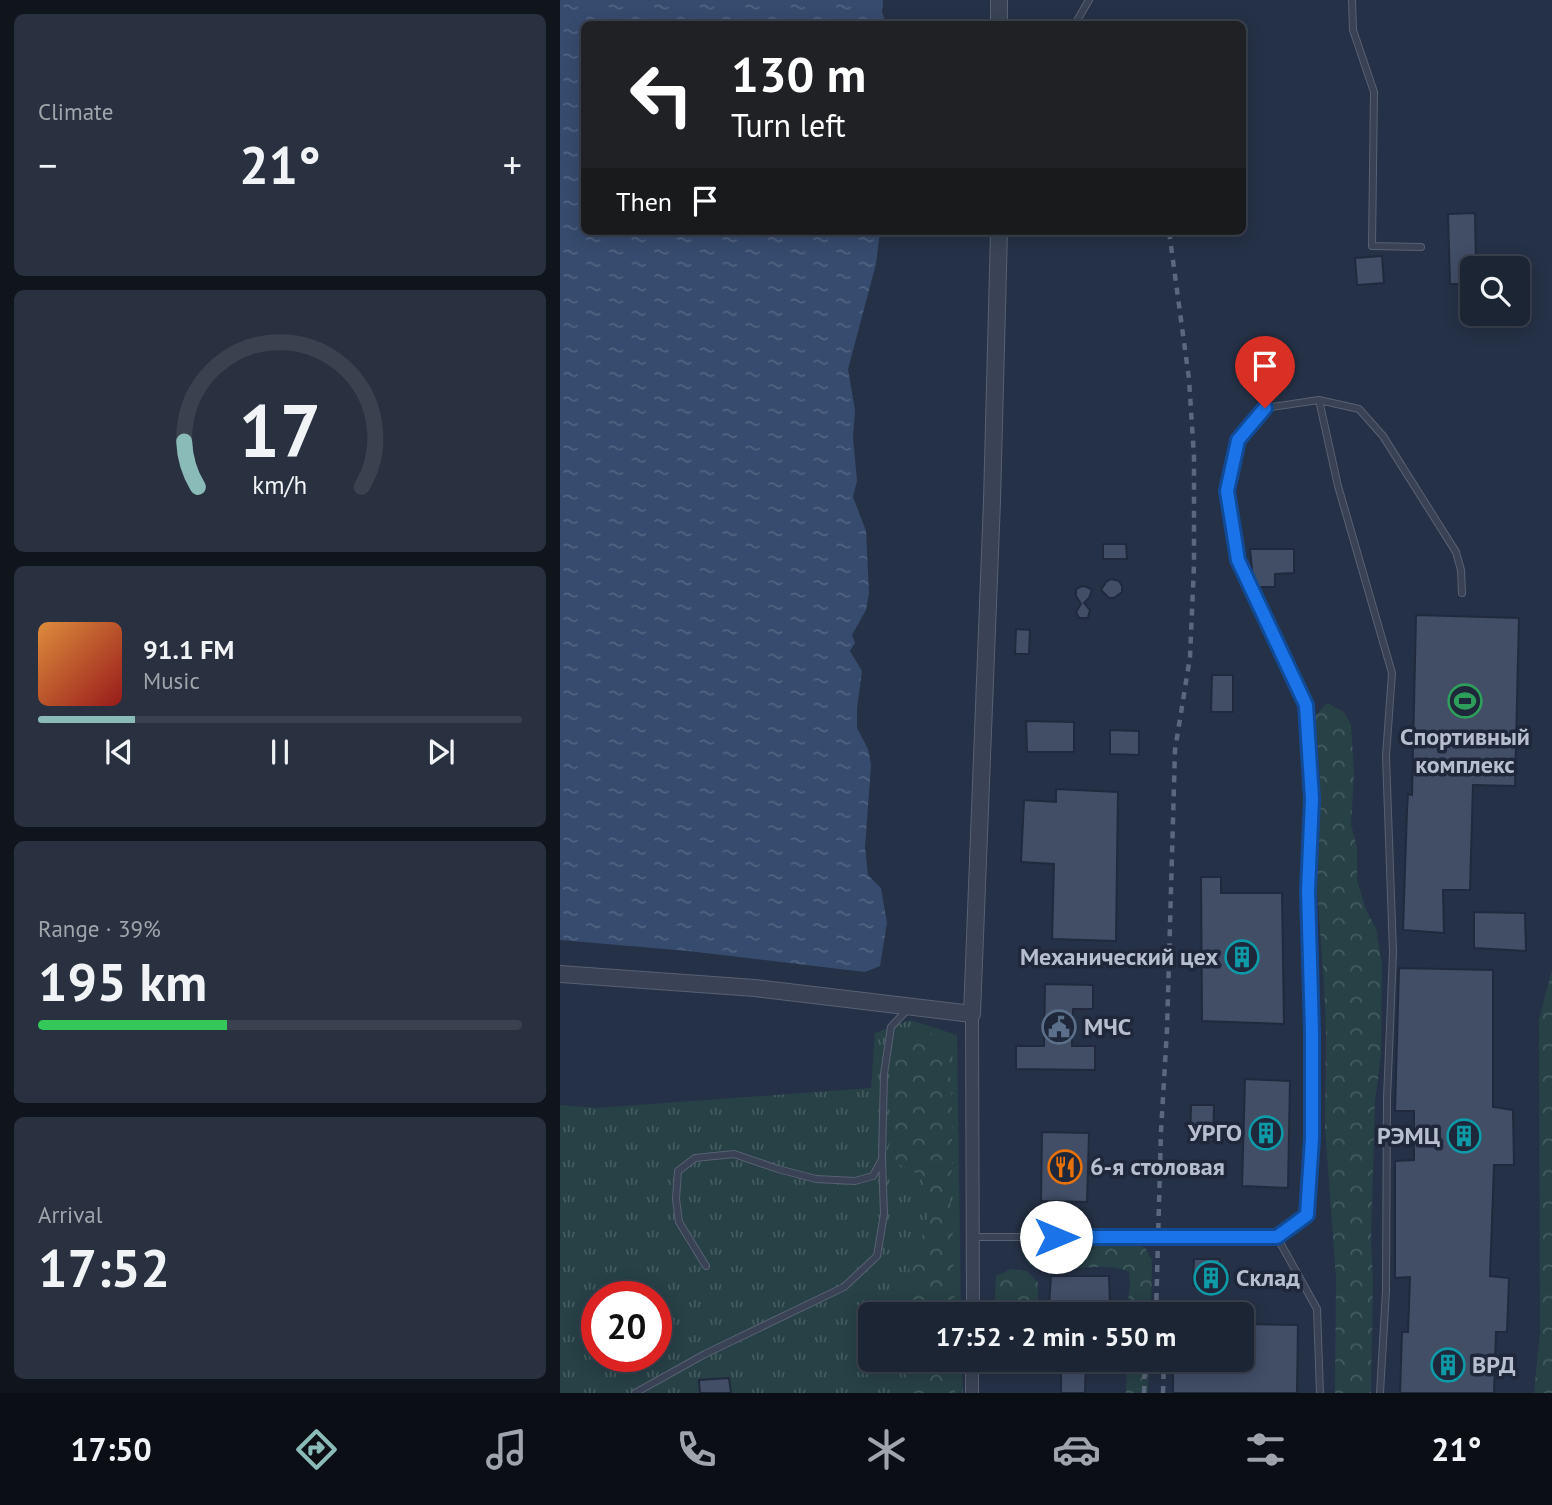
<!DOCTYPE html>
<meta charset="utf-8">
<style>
:root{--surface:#1c2534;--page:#293140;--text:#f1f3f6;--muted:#a0a5ac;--line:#3a424f;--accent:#8bbbb9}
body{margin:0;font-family:"PT Sans",sans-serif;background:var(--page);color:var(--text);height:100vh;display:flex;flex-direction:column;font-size:26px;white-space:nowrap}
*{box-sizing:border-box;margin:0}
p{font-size:23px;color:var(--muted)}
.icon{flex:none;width:38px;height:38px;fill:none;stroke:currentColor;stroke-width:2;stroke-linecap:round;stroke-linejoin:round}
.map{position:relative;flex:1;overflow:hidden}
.details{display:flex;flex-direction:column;gap:14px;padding:14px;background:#0f141d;width:560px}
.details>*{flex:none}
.top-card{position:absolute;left:21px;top:21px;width:665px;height:214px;border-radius:10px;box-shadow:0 4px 18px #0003,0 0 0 2px var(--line);background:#202124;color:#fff;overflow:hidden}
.buttons{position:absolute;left:900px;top:256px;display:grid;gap:14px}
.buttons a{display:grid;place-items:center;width:70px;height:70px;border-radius:10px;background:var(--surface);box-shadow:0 4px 18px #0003,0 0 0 2px var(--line);font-size:35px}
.speed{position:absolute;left:21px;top:1281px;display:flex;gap:14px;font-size:35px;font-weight:700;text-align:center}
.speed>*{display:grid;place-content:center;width:91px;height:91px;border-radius:50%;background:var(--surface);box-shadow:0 4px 18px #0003,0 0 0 2px var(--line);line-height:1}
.speed .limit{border:10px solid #d22;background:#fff;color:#111}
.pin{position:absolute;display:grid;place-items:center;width:60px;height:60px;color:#fff;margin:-72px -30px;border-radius:50% 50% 50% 0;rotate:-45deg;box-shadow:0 0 7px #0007}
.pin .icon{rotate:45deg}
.me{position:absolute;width:77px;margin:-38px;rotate:90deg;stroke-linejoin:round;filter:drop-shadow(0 0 5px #0008)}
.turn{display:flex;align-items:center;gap:24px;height:147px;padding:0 35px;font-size:32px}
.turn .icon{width:91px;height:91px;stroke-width:2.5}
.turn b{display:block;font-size:49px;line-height:60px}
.then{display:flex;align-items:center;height:66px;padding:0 35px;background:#0003;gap:14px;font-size:26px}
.big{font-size:52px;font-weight:600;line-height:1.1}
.details .widget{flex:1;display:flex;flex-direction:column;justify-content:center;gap:10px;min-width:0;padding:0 24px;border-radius:10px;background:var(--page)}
.details .dial{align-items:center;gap:0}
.dial svg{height:182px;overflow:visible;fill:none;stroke:var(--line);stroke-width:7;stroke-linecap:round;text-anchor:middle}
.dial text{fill:var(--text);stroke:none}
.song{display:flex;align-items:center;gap:21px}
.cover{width:84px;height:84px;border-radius:10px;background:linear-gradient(135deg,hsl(30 70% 55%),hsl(0 70% 35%))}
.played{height:7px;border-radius:4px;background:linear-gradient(90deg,var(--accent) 20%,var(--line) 20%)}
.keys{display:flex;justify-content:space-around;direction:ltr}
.heat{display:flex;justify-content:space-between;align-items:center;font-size:38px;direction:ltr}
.charge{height:10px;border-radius:5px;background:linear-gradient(90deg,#34c759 39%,var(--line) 0)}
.trip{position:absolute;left:298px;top:1302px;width:396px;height:70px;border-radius:10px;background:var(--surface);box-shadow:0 4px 18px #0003,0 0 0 2px var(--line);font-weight:600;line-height:70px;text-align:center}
.tabs{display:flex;height:112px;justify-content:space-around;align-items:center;background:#0b0f15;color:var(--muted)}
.tabs .icon{width:49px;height:49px}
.tabs .on{color:var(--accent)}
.tabs b{font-size:32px;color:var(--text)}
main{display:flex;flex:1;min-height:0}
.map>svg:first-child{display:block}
.grass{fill:url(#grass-tufts);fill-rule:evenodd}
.forest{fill:url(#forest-crowns)}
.water{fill:url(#water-ripples)}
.building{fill:#414e66;stroke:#202a3c;stroke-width:2}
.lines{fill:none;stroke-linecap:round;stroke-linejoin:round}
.service-casing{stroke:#586172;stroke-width:8}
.minor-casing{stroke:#586172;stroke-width:14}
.tertiary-casing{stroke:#586172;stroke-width:18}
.service{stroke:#394355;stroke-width:6}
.minor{stroke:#394355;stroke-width:12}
.tertiary{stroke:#394355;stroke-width:16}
.rail{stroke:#5b677c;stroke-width:4.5;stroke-dasharray:7 7;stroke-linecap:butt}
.route-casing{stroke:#114b97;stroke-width:18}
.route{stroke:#1a73e8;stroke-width:12}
.labels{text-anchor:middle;stroke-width:7;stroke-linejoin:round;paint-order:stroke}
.poi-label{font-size:24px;font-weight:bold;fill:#b7bfce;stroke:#1e283a;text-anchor:start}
</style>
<main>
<section class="details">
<div class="widget"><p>Climate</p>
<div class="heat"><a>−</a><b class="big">21°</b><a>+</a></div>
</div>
<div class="widget dial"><svg viewBox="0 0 100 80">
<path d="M14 69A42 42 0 1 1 86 69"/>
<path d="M14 69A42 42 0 0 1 8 49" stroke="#8bbbb9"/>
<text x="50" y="56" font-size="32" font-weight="700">17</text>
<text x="50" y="72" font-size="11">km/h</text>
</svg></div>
<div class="widget">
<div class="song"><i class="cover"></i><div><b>91.1 FM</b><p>Music</p></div></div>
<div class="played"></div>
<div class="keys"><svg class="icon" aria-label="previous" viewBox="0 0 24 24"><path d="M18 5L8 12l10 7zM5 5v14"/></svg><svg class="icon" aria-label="pause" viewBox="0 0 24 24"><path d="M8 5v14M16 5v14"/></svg><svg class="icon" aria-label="next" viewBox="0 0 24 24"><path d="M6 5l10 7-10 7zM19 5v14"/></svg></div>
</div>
<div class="widget"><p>Range · 39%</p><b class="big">195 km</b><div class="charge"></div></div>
<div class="widget"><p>Arrival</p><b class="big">17:52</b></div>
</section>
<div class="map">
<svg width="992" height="1393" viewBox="0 0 992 1393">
<defs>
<pattern id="grass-tufts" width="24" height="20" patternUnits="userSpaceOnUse" patternTransform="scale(1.75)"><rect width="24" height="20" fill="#274147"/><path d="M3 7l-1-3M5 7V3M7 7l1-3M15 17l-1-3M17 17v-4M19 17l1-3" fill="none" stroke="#445b60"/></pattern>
<pattern id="forest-crowns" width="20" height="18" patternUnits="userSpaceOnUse" patternTransform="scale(1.75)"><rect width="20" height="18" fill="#274147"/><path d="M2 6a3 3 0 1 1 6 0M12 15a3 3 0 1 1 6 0" fill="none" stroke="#445b60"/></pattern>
<pattern id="water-ripples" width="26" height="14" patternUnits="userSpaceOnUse" patternTransform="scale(1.75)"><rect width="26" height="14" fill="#374b6e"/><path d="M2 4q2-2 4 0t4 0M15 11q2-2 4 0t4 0" fill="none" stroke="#526382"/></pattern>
</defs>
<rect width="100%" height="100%" fill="#253146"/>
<path class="grass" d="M350 1020 397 1035 401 1314H310V1360H402L403 1393H0V1105L36 1108 311 1088 315 1033ZM37 1297H96V1356H37Z"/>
<path class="forest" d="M767 703 784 712 791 725 794 773 791 825 797 847V880L806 910 816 928 822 964 821 1055 815 1102 811 1239 813 1280 811 1393H775L776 1278 765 1127 766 1032 764 984 757 889 756 864 760 779 755 716Z
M992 970V1393H974L980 1332 979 1019Z
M361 1031C373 1033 381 1037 387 1048L392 1098V1169L389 1191 392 1214 395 1314H313L320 1309 333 1308 342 1299 348 1284 350 1277 349 1263 353 1248 367 1229 368 1190 358 1174 340 1165 328 1150C332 1131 332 1113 333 1094 334 1073 329 1053 343 1035Z
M543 1241 572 1242 585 1248 592 1260 591 1314H567L570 1283 569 1272C545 1259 483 1277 469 1264 465 1260 463 1254 460 1249L473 1244H507Z
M451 1269 467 1271 478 1283V1314H434L436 1276Z
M339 1360H394L395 1393H340L351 1386 347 1376 338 1366Z
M567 1360H589L588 1393H566Z"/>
<path class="water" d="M0 0H323L322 12 326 24H24V231H320L316 264 288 369 295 410 293 437 297 481 293 497 306 531 309 593 306 610 292 635 295 643 290 651 302 671 297 708V728L308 749 311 765 305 847 308 875 321 888 327 923 320 966 305 972 128 951 0 940Z"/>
<path class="building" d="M915 213 916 268H912V284H890L888 214Z
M822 256 824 283 797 285 795 258Z
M543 544H566L567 559H543Z
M690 549H734V573L715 574V587H697L693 579Z
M551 579 559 581 562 586V592L554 598H549L541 590 546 582Z
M522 586 527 587 532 590 529 598 524 603 530 610 528 618H519L516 612 521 604 516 596V589Z
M856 615 959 618 955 786 913 785 910 890H883L884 933 843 930 847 809 848 794 852 795Z
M456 629 470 630 469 654H455Z
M652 675H673V712H651Z
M466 721 514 722V752H467Z
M550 730 579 731V755L550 754Z
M496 789 558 792 556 941 492 939 494 864 461 862 464 800 496 802Z
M641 877H661V893H722L724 1024 642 1021Z
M914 912 965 913 966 951 914 948Z
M839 968 933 970V1107L953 1110 954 1165H934L930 1276 949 1278 947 1332H936L934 1393H840L842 1332H848L850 1277 835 1278V1161L854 1160V1111H835Z
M485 984 533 985V1009H513L512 1046H535V1070L456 1069V1046H484Z
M685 1079 730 1081 728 1188 682 1186Z
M631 1105H654L653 1141 630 1142Z
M482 1132 529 1133 527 1202 481 1201Z
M634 1259H660V1271H669V1285L633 1286Z
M491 1276H549L550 1304H526V1314H502V1306L489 1305Z
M681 1324 738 1325 737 1393H613V1360H681Z
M501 1360H526L525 1393H501Z
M169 1378 171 1393H140L139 1380Z"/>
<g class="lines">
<defs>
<path id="service" d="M792 0 793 30 814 92 812 246 861 247
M515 24 529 0
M759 400 799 409 823 436 896 552 901 570 902 593
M413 1237H717L746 1215 752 1138V1032L748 891 752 799 746 704 678 560 667 491 679 441 705 408 759 400 778 486 832 673 826 756 833 952 827 1099 826 1291 820 1393
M717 1237 757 1309 760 1393
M146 1266 119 1222 116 1199 118 1171 135 1158 174 1154 218 1169 256 1179 295 1181 313 1176 321 1161
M75 1393 145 1354 284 1287 317 1256 324 1214 322 1159 324 1074 331 1027 349 1008"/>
<path id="minor" d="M412 1014 413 1314
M412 1393V1360"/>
<path id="tertiary" d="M439 0V24
M0 974 195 988 412 1014 432 501 439 231"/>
</defs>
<use href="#service" class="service-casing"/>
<use href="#minor" class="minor-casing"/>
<use href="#tertiary" class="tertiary-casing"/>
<use href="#service" class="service"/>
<use href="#minor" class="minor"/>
<use href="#tertiary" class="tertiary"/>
<path class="rail" d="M596 1314 601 1131 607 1030 615 750 630 657 634 565V457L629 379 609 231
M584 1393 585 1360
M603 1393 604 1360"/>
</g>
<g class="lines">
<defs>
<path id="route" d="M496 1237H717L747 1215 752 1138V1032L748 891 752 799 746 705 678 560 667 491 678 440 705 408"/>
</defs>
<use href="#route" class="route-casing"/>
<use href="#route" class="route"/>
</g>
<defs>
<symbol id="stadium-ring" viewBox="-11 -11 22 22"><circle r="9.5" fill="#1e283a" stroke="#2e9e5b" stroke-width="1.5"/><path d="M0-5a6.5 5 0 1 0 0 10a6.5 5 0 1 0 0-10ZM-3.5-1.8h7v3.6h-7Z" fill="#2e9e5b"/></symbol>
<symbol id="building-ring" viewBox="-11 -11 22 22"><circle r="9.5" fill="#1e283a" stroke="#0f9aa8" stroke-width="1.5"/><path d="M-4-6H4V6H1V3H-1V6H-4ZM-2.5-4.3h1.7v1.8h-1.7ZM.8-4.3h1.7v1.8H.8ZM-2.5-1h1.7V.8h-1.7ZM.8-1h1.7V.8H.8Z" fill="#0f9aa8"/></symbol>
<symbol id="civic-ring" viewBox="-11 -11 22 22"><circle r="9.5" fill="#1e283a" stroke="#5c6f8a" stroke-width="1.5"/><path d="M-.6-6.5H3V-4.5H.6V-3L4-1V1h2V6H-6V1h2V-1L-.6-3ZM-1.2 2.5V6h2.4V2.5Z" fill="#5c6f8a"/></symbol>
<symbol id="restaurant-ring" viewBox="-11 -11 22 22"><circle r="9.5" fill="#1e283a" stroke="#e8710a" stroke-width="1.5"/><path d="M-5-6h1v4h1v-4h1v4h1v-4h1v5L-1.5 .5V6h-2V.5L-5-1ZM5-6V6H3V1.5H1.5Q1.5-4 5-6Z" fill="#e8710a"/></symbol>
</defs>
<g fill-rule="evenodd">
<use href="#stadium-ring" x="886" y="682" width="38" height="38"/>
<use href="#building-ring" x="663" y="938" width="38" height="38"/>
<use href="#civic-ring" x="480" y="1008" width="38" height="38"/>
<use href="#building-ring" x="687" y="1114" width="38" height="38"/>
<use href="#building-ring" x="885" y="1117" width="38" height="38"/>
<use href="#restaurant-ring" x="486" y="1148" width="38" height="38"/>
<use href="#building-ring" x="632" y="1259" width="38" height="38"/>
<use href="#building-ring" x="869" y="1346" width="38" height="38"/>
</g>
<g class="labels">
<g class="poi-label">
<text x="905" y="745" text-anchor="middle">Спортивный<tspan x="905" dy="28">комплекс</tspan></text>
<text x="658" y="965" text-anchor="end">Механический цех</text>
<text x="524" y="1035">МЧС</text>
<text x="682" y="1141" text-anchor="end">УРГО</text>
<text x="880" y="1144" text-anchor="end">РЭМЦ</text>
<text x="530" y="1175">6-я столовая</text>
<text x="676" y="1286">Склад</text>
<text x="912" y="1373">ВРД</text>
</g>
</g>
</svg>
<div class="buttons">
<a><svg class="icon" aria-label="search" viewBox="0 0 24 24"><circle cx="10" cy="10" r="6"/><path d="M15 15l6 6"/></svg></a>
</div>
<div class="speed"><div class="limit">20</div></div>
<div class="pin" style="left:705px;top:408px;background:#d93025"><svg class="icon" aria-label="arrive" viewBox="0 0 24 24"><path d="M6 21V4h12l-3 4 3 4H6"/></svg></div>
<svg class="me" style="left:496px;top:1237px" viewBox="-20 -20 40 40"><circle r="19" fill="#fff"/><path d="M0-13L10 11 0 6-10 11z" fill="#1a73e8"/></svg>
<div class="trip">17:52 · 2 min · 550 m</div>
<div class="top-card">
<div class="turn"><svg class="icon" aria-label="left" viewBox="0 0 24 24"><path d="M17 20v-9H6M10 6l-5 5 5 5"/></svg><div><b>130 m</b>Turn left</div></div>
<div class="then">Then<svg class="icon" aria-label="arrive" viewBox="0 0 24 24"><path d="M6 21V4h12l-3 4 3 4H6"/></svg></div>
</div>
</div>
</main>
<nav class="tabs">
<b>17:50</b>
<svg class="icon on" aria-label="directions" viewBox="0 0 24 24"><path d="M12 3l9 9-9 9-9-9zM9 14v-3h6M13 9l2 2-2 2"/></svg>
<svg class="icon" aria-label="music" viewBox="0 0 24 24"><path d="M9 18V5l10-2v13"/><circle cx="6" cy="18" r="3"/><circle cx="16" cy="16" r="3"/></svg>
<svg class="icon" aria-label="phone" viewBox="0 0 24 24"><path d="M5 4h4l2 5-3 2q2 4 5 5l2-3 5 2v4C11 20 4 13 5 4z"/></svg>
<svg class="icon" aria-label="climate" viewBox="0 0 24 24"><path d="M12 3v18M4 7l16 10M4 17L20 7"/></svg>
<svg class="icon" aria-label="car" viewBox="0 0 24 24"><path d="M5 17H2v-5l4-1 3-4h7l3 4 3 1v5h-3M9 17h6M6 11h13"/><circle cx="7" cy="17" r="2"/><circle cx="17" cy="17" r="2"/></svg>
<svg class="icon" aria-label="filters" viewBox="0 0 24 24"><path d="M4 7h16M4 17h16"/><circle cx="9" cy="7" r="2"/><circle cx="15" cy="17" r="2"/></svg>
<b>21°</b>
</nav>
